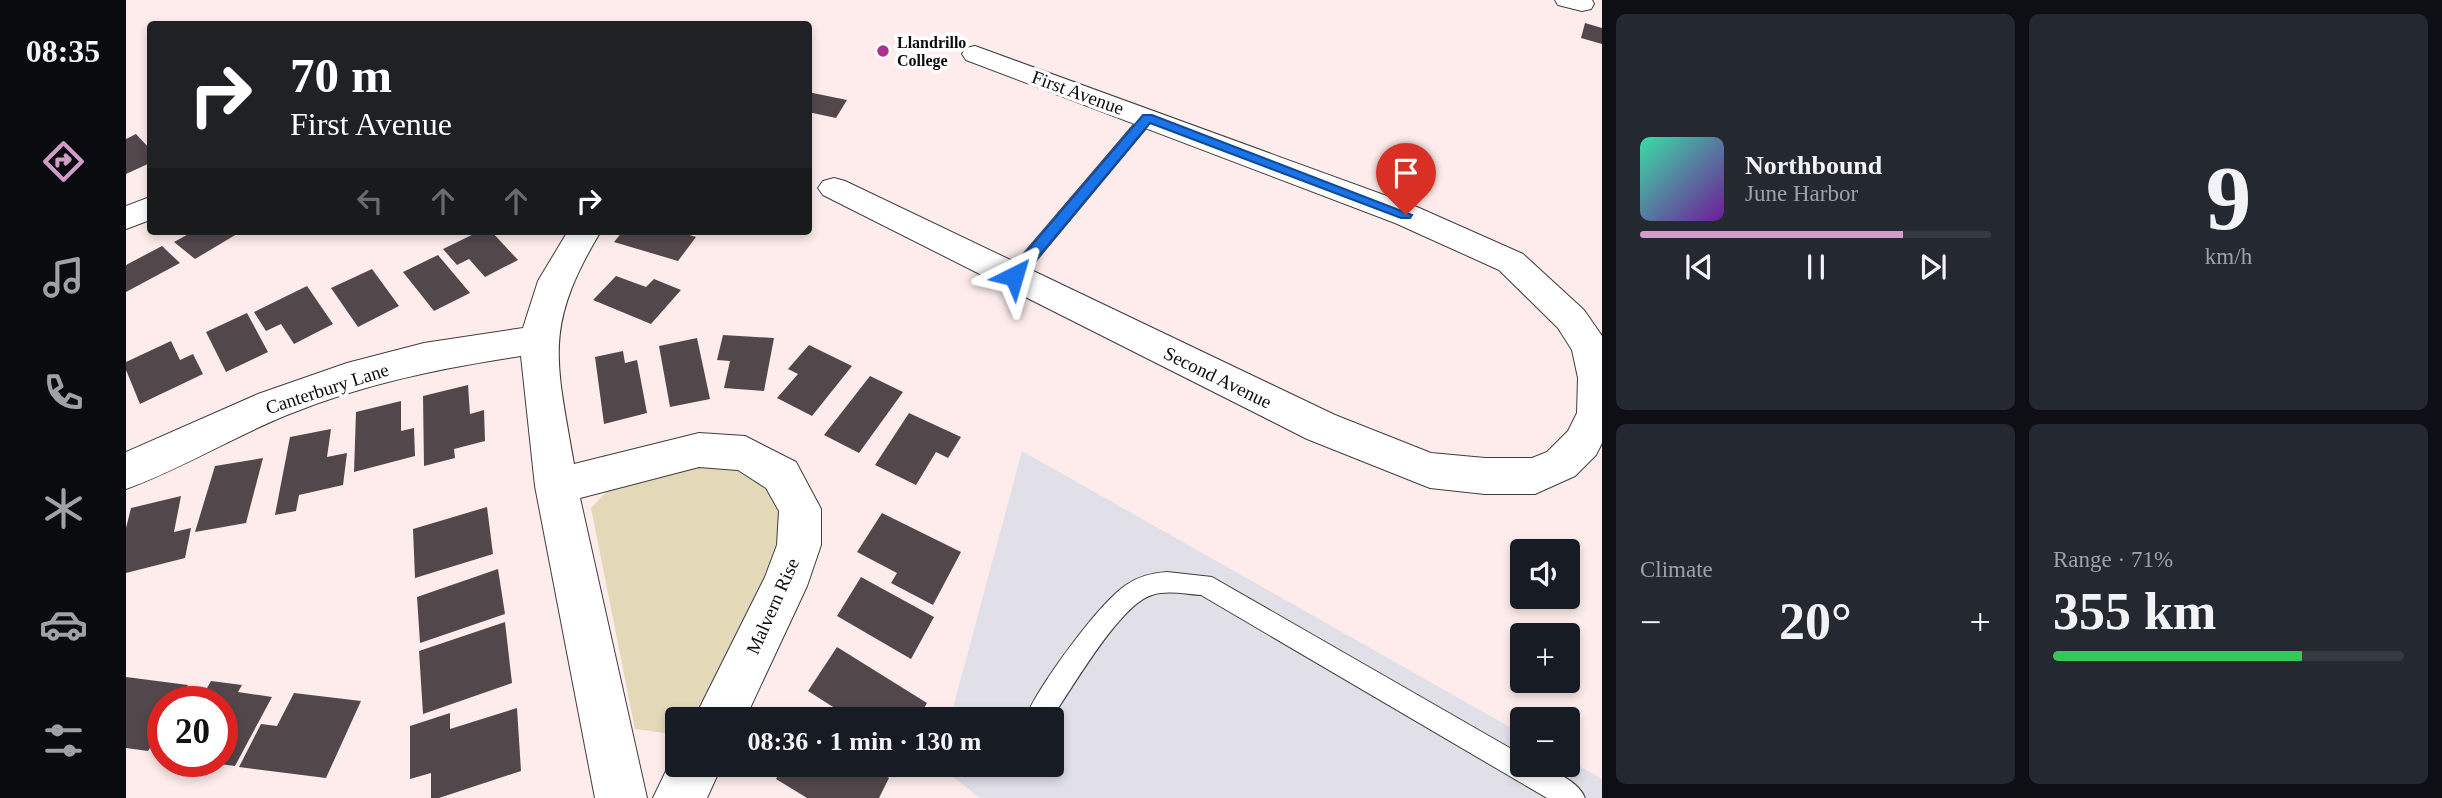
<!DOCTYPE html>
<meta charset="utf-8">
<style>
:root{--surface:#171b24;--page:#242831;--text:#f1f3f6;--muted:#9ea1a6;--line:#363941;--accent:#d29cc9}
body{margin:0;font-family:Georgia,serif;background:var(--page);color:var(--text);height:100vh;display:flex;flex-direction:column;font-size:26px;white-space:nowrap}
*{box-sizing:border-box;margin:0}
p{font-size:23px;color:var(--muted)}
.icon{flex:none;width:38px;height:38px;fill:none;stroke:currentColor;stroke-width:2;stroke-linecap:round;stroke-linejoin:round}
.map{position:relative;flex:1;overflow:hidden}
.drawer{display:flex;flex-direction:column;gap:14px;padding:14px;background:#0d0f14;width:840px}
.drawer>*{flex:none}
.banner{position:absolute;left:21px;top:21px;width:665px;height:214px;border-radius:7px;box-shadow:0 4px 10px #0003;background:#202124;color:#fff;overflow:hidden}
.buttons{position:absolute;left:1384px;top:539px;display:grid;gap:14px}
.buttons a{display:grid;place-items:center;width:70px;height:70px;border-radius:7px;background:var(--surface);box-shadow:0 4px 10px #0003;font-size:35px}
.speed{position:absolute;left:21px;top:686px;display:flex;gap:14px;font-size:35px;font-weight:700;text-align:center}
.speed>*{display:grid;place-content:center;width:91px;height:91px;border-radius:50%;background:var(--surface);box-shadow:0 4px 10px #0003;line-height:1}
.speed .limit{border:10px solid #d22;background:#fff;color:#111}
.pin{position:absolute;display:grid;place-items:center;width:60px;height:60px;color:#fff;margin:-72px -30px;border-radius:50% 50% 50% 0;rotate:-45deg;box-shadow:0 0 7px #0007}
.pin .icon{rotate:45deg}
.me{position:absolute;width:77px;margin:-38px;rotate:40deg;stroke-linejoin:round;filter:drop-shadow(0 0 5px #0008)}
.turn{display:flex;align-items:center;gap:24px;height:147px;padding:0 28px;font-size:32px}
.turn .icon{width:91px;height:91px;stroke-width:2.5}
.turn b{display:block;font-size:49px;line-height:60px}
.lanes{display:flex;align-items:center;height:66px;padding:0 28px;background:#0003;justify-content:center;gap:35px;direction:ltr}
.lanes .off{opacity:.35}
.big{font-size:52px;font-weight:600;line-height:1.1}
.drawer .tile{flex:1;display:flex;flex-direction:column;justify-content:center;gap:10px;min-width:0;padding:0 24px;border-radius:10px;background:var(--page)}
.drawer .dial{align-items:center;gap:0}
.dial b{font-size:91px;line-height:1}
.song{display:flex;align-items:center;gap:21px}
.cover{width:84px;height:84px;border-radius:10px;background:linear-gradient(135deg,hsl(160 70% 55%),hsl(280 70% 35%))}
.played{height:7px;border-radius:4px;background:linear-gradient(90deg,var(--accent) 75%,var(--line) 75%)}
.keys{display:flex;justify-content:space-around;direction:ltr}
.heat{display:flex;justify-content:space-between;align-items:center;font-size:38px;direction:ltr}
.charge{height:10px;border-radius:5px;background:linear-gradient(90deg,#34c759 71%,var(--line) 0)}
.drawer .tiles{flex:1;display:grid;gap:14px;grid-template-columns:repeat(2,1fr)}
.trip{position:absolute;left:539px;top:707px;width:399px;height:70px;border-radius:7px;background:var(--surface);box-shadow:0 4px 10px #0003;font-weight:600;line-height:70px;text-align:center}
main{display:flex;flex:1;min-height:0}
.dock{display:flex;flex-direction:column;width:126px;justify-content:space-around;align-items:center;background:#090b0e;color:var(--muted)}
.dock .icon{width:49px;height:49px}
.dock .on{color:var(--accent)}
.dock b{font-size:32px;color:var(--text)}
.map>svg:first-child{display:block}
.industrial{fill:#e1e0e9}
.green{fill:#e3d8b8}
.building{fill:#52484c}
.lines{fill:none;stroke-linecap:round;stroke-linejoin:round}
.lane-casing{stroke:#3e3e3e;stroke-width:2}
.street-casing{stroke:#3e3e3e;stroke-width:2}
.lane{fill:#fff;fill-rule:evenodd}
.street{fill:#fff;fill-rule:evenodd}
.route{fill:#1a73e8;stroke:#114b97;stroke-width:2}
.poi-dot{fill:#ac3192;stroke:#fff;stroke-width:2.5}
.labels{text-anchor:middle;stroke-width:7;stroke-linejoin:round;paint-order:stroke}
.far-poi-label{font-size:16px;font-weight:bold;fill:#0b0b0b;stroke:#fff;text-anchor:start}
.street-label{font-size:19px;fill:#0b0b0b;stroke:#fff}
</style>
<main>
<nav class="dock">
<b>08:35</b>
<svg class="icon on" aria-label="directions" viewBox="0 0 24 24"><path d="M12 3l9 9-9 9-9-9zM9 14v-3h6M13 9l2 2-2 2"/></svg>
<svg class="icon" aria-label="music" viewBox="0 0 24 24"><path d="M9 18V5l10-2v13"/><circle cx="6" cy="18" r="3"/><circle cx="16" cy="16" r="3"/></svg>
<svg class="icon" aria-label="phone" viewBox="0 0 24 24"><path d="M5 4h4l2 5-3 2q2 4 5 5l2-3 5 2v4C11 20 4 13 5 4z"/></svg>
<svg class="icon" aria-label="climate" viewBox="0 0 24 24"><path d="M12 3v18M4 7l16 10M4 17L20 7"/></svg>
<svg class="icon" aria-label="car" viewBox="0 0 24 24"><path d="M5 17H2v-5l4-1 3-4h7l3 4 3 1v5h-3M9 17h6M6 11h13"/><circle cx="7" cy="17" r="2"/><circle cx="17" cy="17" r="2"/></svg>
<svg class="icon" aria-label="filters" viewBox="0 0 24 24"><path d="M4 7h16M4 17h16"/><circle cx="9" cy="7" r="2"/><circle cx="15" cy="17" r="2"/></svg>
</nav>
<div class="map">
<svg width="1476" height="798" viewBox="0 0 1476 798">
<rect width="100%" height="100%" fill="#fdeceb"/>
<path class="industrial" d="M896 451 1396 734V765H1442V760L1476 779V798H854L812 765H926V719H824Z"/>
<path class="green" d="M570 462 628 473 653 501 656 538 574 719H551V729L547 734 509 729 465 508 483 489Z"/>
<path class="building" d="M1459 23 1476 28V44L1455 38Z
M682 92 721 100 710 118 682 112Z
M10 134 24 149V163L0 174V139Z
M68 231H116L69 259 48 242Z
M354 231H365L392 260 359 277 343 259 331 265 317 249Z
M497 231H550L570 237 552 261 488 242Z
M36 246 54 263 0 292V265Z
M312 255 344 293 308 311 277 272Z
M246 269 273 306 232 327 205 288Z
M490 276 520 287 528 279 555 290 525 324 467 300Z
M181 286 207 324 168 344 155 324 140 331 128 312Z
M121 313 142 352 100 372 80 332Z
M597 335 648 338 638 391 598 388 604 361 591 360Z
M571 338 584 399 544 407 533 346Z
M45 341 54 360 67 354 77 374 14 404 0 370V362Z
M683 345 726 366 686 416 651 398 672 374 662 369Z
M497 351 499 363 511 360 521 413 478 424 469 357Z
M744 376 777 392 733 453 698 435Z
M342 385 344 414 358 410 359 441 328 449 329 458 298 466 297 396Z
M275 401V431L288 428 289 456 228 472 230 412Z
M783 413 835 437 822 458 810 452 790 485 749 465Z
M205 429 201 457 221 453 217 485 173 495 170 511 149 515 164 437Z
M137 458 120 523 69 532 89 466Z
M55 496 48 532 65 528 59 558 0 573V528L5 508Z
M361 507 367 554 289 578 287 529Z
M756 513 835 552 807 605 765 583 771 573 731 552Z
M372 569 379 614 294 643 291 597Z
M735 577 808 617 785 659 711 616Z
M379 622 386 683 297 714 293 651Z
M711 647 801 703 792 719H726L682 691Z
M0 677 62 685 52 702H37V727L22 751 0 748Z
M85 681 116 685 112 692 146 697 109 766 86 763 96 761V702H73Z
M168 693 235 701 200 778 113 767 135 724 151 726Z
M391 708 395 771 313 798H305V773L284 779V726L324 713V729Z
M658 765H741L763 778 753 798H681L650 779Z"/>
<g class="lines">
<defs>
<path id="lane" d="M1021 114 1026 115V121L894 280H882L879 276 882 272 1016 115Z
M1041 572 1086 577 1396 755V765C1417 765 1451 778 1459 798H1421L1075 595C1059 594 1041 590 1026 595 994 604 945 690 925 719H899C911 688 972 604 1000 585 1013 576 1026 573 1041 572Z"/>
<path id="street" d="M1429 0H1466L1468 4 1465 9 1456 11 1432 5Z
M849 46 1291 207 1397 254 1458 310 1476 336V443L1470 455 1449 476 1409 494H1359L1304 488 1181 439 697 195 692 188 697 181 708 178 719 181 1209 415 1305 453 1359 458H1406L1421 452 1442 431 1451 413 1452 378 1446 350 1432 328 1373 270 1269 223 840 60 836 54 840 48Z
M24 197V220L0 229V206Z
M442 231H475C417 327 430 359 448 464L573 433 619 436 670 462 695 509V545L681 586 619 719H568L639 577 651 545 653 511 640 488 612 470 573 467 454 498 521 798H469L409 486 395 356C314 368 238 384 161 415 107 437 55 469 0 489V452L132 394 221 363 298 343 397 328 412 281Z
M551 748V765H596L581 798H527Z"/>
</defs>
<use href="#lane" class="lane-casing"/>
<use href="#street" class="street-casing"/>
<use href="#lane" class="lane"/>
<use href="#street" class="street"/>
</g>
<path class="route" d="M1017 115H1026L1286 215 1284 218H1275L1024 123 893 280H883V272Z"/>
<circle class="poi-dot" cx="757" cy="51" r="7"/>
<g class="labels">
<g class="far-poi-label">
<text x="771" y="48">Llandrillo<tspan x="771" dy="18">College</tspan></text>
</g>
<g class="street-label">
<text transform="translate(952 92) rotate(20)" y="7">First Avenue</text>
<text transform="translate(1092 377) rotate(26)" y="7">Second Avenue</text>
<text transform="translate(201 388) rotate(-18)" y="7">Canterbury Lane</text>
<text transform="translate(646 606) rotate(-66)" y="7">Malvern Rise</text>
</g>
</g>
</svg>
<div class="buttons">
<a><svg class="icon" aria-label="sound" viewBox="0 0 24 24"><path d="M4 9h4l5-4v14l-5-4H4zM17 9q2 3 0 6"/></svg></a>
<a>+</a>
<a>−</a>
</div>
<div class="speed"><div class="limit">20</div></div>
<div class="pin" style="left:1280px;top:215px;background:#d93025"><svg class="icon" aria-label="arrive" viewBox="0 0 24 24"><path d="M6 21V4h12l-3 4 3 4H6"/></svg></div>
<svg class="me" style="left:888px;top:276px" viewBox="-20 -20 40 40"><path d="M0-17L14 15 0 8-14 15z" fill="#1a73e8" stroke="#fff" stroke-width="4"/></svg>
<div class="trip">08:36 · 1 min · 130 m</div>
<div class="banner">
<div class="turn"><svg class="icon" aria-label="right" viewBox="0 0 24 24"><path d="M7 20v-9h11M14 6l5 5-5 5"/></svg><div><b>70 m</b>First Avenue</div></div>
<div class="lanes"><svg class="icon off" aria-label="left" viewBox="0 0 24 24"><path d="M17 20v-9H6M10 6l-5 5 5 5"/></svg><svg class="icon off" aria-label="ahead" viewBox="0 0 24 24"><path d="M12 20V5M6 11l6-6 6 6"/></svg><svg class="icon off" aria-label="ahead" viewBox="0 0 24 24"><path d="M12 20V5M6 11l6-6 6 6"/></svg><svg class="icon" aria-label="right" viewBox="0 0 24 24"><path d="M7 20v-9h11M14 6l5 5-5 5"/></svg></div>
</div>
</div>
<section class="drawer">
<div class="tiles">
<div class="tile">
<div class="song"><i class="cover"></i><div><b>Northbound</b><p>June Harbor</p></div></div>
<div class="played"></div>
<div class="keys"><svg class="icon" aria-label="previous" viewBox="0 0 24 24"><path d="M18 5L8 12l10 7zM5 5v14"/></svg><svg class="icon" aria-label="pause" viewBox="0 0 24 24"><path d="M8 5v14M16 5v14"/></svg><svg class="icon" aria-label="next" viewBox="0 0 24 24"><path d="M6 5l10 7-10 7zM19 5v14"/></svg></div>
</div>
<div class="tile dial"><b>9</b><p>km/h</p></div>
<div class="tile"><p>Climate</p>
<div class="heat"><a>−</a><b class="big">20°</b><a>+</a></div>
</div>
<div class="tile"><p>Range · 71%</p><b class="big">355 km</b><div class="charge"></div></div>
</div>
</section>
</main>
